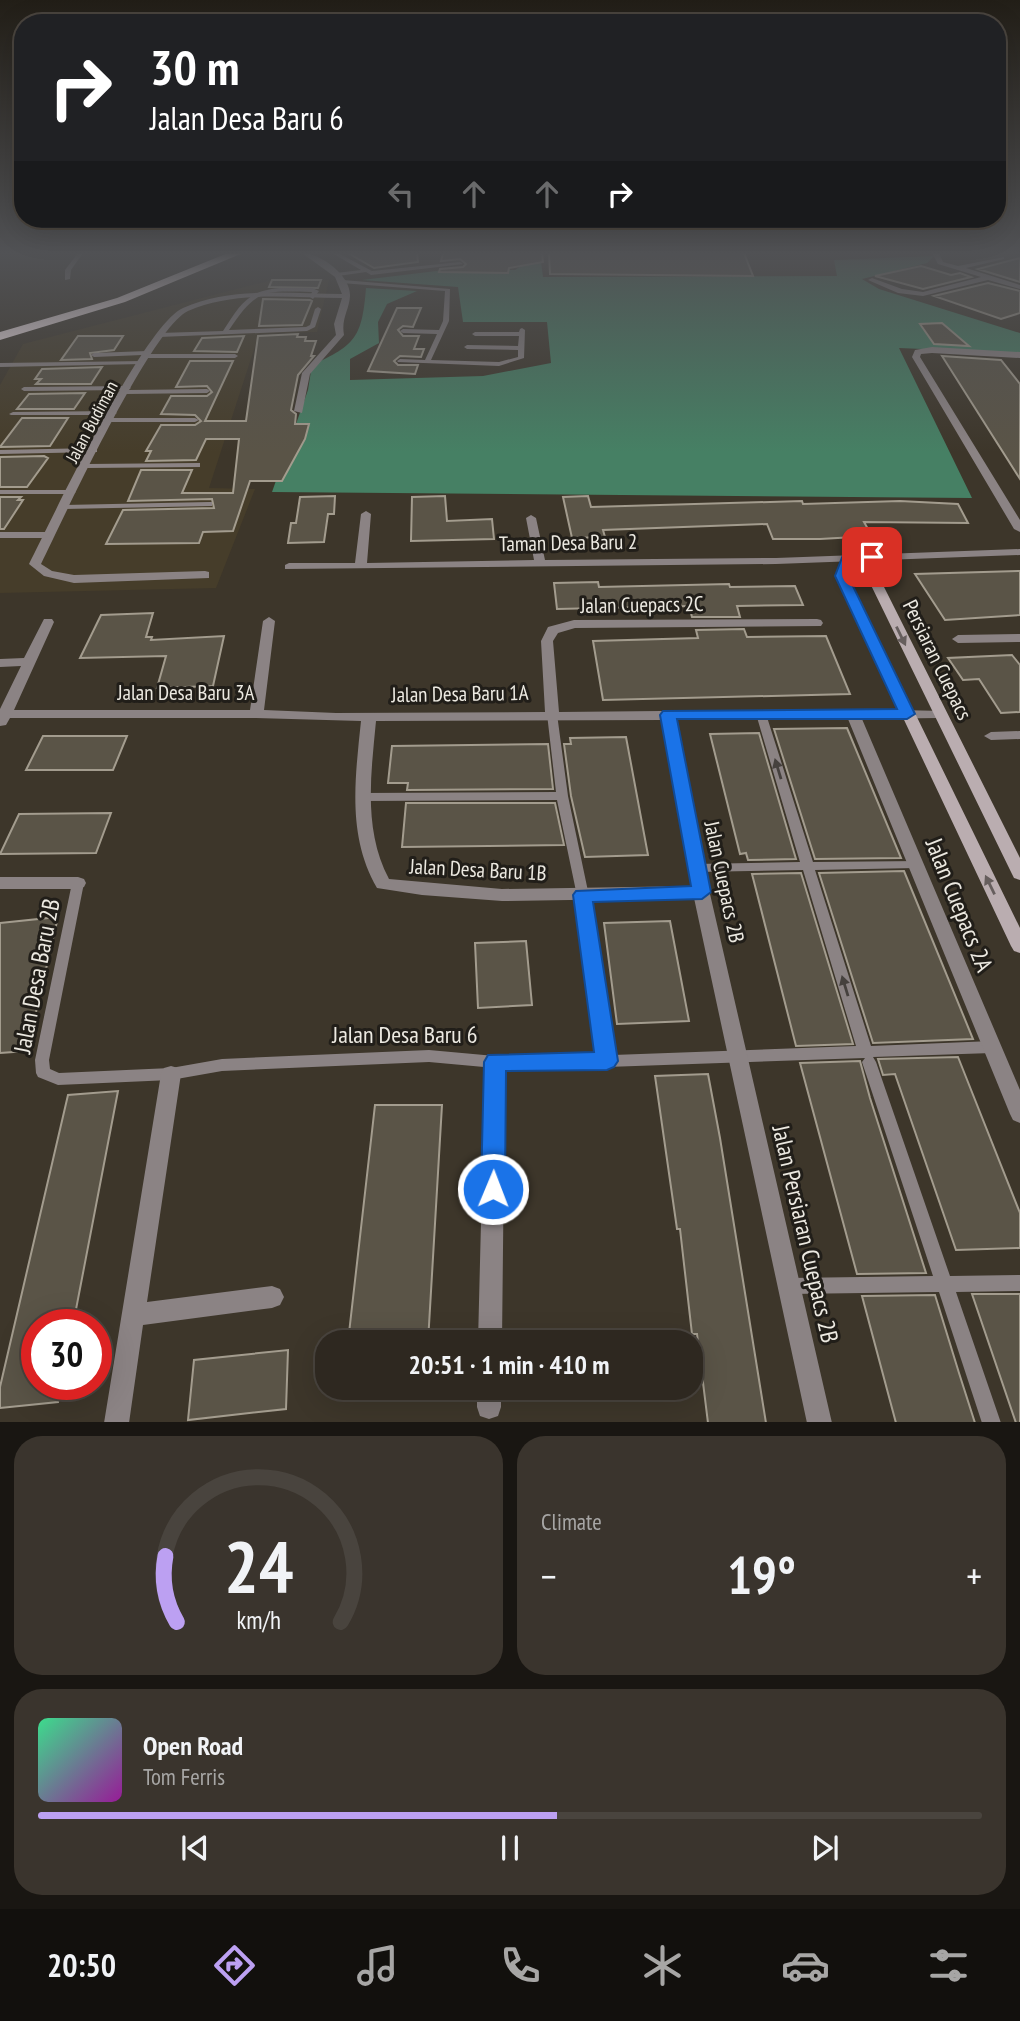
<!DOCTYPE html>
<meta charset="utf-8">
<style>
:root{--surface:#2e2820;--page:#3a342d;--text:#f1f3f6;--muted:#a7a6a5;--line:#49443e;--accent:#bca0f2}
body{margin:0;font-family:"PT Sans Narrow",sans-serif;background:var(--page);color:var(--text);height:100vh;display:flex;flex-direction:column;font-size:26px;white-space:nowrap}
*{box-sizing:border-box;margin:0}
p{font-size:23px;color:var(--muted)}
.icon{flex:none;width:38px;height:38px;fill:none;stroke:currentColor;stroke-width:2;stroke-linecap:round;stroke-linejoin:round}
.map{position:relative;height:1422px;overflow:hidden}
.sheet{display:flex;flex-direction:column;gap:14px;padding:14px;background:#191612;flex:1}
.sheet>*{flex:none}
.banner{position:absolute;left:14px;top:14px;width:992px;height:214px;border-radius:28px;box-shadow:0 7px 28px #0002,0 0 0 2px var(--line);background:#202124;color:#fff;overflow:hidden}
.speed{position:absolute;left:21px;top:1309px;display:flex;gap:14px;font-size:35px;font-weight:700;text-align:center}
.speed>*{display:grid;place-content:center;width:91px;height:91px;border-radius:50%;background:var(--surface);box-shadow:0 7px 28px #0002,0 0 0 2px var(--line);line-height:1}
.speed .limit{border:10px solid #d22;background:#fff;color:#111}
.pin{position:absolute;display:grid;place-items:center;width:60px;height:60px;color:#fff;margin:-30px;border-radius:14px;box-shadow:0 4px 10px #0006}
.me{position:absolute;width:77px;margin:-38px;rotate:1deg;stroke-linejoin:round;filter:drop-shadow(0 0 5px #0008)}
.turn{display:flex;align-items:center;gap:24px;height:147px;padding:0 21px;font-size:32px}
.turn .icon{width:91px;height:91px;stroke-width:2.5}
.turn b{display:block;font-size:49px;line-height:60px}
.lanes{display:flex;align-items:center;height:66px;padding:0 21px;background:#0003;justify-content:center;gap:35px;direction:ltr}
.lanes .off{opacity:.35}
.big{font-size:52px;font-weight:800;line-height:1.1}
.sheet .widget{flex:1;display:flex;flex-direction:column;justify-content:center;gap:10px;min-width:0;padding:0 24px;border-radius:28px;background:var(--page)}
.sheet .dial{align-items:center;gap:0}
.dial svg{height:182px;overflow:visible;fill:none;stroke:var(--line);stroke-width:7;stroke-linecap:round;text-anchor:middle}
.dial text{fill:var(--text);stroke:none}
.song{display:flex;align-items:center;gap:21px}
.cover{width:84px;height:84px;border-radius:10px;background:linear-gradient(135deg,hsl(150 70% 55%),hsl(300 70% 35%))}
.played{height:7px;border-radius:4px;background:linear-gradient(90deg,var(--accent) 55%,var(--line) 55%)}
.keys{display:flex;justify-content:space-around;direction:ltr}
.heat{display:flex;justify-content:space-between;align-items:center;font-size:38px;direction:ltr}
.sheet .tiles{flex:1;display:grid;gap:14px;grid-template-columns:1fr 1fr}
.widget:last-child{grid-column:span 2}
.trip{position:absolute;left:315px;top:1330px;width:388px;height:70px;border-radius:28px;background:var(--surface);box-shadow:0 7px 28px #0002,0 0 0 2px var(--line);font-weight:800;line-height:70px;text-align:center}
.tab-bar{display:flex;height:112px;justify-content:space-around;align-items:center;background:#12100d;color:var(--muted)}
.tab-bar .icon{width:49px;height:49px}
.tab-bar .on{color:var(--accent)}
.tab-bar b{font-size:32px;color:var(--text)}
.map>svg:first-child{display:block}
.built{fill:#463d2a}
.forest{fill:#468064}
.building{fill:#5a5447;stroke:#a39c8e;stroke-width:2}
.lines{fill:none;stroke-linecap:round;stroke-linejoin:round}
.lane{fill:#8b8384;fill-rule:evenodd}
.street{fill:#8b8384;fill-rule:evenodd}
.secondary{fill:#baadb0;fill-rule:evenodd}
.highway{fill:#fdedf0;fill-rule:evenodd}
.oneway{fill:#665e5d}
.oneway2{fill:#46413e}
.route{fill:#1a73e8;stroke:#114b97;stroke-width:2}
.labels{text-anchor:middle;stroke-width:6;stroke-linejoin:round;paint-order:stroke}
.far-street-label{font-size:18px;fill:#ece9e1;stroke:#211e19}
.street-label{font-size:21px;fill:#ece9e1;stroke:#211e19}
.near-street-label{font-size:24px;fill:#ece9e1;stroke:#211e19}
</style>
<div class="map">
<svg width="1020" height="1423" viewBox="0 0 1020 1423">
<rect width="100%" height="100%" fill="#3d362a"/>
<path class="built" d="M272 280H329L317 332 259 334 209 488 255 489 216 588 0 593V385L23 344Z"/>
<path class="forest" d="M540 254 543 277 837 276 834 260 934 256 927 263 862 279 879 289 1020 333V353L899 348 972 498 272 492 308 390 312 365C356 345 362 337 366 288L417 291 387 304 378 322 379 343 350 359V380L483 376 551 363 547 322H463L458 287 362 280 453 269 515 270Z"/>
<path class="building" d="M348 253H417L418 262 374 268Z
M443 253H542L543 262 509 268 508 273 439 272 440 269 463 267 466 264 460 259 441 261Z
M549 253H744L753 276 550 274Z
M1020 258V282L978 269Z
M921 266 951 275 960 273 971 277 923 289 875 276Z
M272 280H321L318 288 269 287Z
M988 283 1020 291V313L1001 319 934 296Z
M263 299 310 300 312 301 302 325 259 326Z
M397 308H421L413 327 403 326 398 330 403 336H419L414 349H424L421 357 400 356 394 361 398 365H418L415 374 368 371Z
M942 323 969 346 934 344 920 324Z
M298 334 297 337H306L305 341H316L311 356H314L298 375 291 410 296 414 295 424H309L305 439 282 481H250L233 531 203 532 199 543 106 544 123 510 214 508 212 499 128 501 141 470H192L182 493H233L239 439H206L196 460 146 461 151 451H146L161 425H195L201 421 195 415 161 414 171 396H207L212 392 207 386 176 387 190 361H233L205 421H246L258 336Z
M78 336H123L114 350 90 353 92 359 61 360Z
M244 336 237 352 194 351 202 338Z
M942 356 1001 360 1020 384V479Z
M102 367 91 384H36L41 379H35L42 369Z
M85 393 74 409H17L29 394Z
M22 418H68L50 446 0 447Z
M44 456 48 458 27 487H0V457Z
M335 496 334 514H328L324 542 288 543 291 523H296L300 497Z
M445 496 447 521 492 519 494 539 411 541 412 497Z
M588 496 591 507 802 501 803 504 900 501 958 504 968 523 864 522 872 536 820 539H773L767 524 603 530 605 537 572 538 563 497Z
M0 497H21L18 500H23L4 529H0Z
M1020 571V615L945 620 915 574Z
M598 582 599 587 729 584 730 587 795 586 803 605 737 606 740 617H692L689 606 557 609 554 583Z
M153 613 146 637H152L151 640 224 636 213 686 157 688 166 656 80 658 101 615Z
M744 629 747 637 826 636 850 694 603 700 593 641 698 638 696 630Z
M1012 655 1020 665V712L1001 713 979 679 963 680 948 658Z
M847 728 901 858 815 859 774 729Z
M759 733 796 859 748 860 746 853 740 854 710 734Z
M43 736H127L113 770H26Z
M626 737 648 855 585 857 571 796 564 744H571L570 738Z
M548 744 553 789 407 790 408 783H388L392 746Z
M406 803H555L564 845 402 847Z
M111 813 96 853 0 854 19 814Z
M904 871 973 1039 873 1043 819 873Z
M801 873 853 1044 796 1046 752 874Z
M58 917 27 1051 0 1053V923Z
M670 921 689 1021 617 1024 604 923Z
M526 941 532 1005 478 1008 475 943Z
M958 1057 1020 1213V1248L956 1250 895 1074 883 1075 878 1059Z
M860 1061 870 1098 926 1273 857 1274 800 1063Z
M708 1074 720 1138 766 1423H708L697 1334H692L680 1229H677L655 1076Z
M118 1091 73 1325H37V1384H61L58 1402 0 1408V1387L68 1095Z
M375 1105H442L428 1342H348Z
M972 1294H1020V1423H1016Z
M935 1295 959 1373 975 1423H896L862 1296Z
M288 1350 286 1409 188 1420 194 1360Z"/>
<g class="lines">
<path class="lane" d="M78 253H83L71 270 70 279 65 280V270Z
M332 253H338L372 271 460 262 463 264 371 275 366 272 338 276 336 273 361 270Z
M343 280 450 289 449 321 431 360 499 362 518 357V350L467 349 464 347 467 345 518 346 519 336H475L472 334 475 332H519L520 329 522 328 525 330 524 358 499 366 398 362 397 361 400 359 425 360 437 334 403 333 400 331 403 329 439 330 443 321 445 291 341 283V281Z
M279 288H312L319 291 313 299 310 297 312 292C264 291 257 288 229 330L306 327 310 325 315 309 318 307 321 309 315 327 307 331 159 337 156 335 159 333 223 331C240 305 247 291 279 288Z
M147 351 149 352V354H235L238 356 235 358H145L142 355 94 357 91 355 94 353Z
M144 361 145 362 142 364 0 367V363Z
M128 386 131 388 128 390 207 389 210 391 207 393 126 394 123 392 126 390 24 391 21 389 24 387Z
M13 412 113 411 117 413 113 415H11L9 414Z
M107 418H195L199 420 195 422H110L106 420Z
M94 448H97V452L0 454V450Z
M197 463H200V467L86 468 82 466 86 464Z
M0 490H72L76 492 72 494H0Z
M209 502H212V506L64 509 60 507 64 505Z
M0 532H49L53 535 49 538H0Z
M552 711 557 714 568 796 589 896 613 1055 856 1046 803 870 696 872 692 871 690 868 692 865 696 864 800 862 756 714 757 712 761 711 766 714 813 862 920 861 922 864 920 867 916 868 815 870 871 1046 992 1041 997 1043 999 1047 997 1051 992 1053 873 1057 876 1062 950 1276 1020 1275V1291L956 1292 1001 1423H982L939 1292 790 1294 784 1292 781 1286 784 1280 790 1278 933 1276 862 1062 865 1058 607 1067 495 1068 429 1062 222 1071 171 1080 58 1085 38 1077 36 1073 35 1060 72 883 74 880H82L84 883 49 1060 50 1069 59 1073 171 1068 222 1059 429 1050 495 1056 599 1055 577 896 557 800 362 801 356 797 362 793 556 792 547 714Z"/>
<path class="street" d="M302 253C320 253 351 275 350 296 349 311 341 318 344 335L310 374 302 413 294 411 302 373 336 335 334 324 342 298C292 298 235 290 188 311 151 328 63 519 41 564L52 571 74 575 205 571 209 572V578L74 583 44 576 29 564C52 518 144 325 183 308 232 286 290 294 342 294L335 277Z
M932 253H939L943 262 958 266 1004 257V259L966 268 1020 285V289L988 280 923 296 898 293 868 280 872 278 902 289 923 292 981 277 938 264Z
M932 347 1020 352V358L932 353 921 354 920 357 1020 520V532L1014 529 912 357 915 350Z
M366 511 371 514 367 563 534 560 526 518 531 515 536 518 545 560 776 558 1020 549V555L776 564 285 569V565L289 563H355L361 514Z
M269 617 275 621 264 710 336 713 545 712 541 641 548 627 574 620 817 619 821 620 823 623 821 626 575 628 558 633 553 641 559 712 853 709 944 711 946 714 939 718 862 719 1020 1090V1123L1013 1120 1010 1114 848 719 676 720 704 868 832 1423H807L694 898 502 901 422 895 377 888C347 836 355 779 361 721L256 718H10L6 725 0 726V709L21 666 0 667V659L24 658 44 619H52L54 622 14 710H250L263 621ZM662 720 692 886 502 889 389 879C363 830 371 774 376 721Z
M1020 634V642L958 643 952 639 958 635Z
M1020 731V739L991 740 984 736 991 732Z
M0 877H78L84 879 86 883 84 887 78 889H0Z
M495 1054 502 1056 505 1062 502 1342H478L485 1062 488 1056Z
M171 1066 178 1068 181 1074 147 1302 272 1286 280 1289 284 1297 280 1305 272 1308 143 1325 129 1423H104L161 1074 164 1068Z
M477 1388H501V1407L498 1416 489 1419 480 1416 477 1407Z"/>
<path class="secondary" d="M848 555 878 575 1020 858V880L1014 878 1012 874 867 577 851 566 848 576 1020 928V953L1014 951 1011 946 836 576 842 558Z"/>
<path class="highway" d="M228 253H243L125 302 0 340V332L117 298Z"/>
</g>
<defs><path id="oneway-solid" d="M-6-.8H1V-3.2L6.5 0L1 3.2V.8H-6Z" transform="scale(1.75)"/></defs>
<g class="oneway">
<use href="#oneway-solid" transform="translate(901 636) rotate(64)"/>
<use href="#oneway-solid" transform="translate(990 885) rotate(-116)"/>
</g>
<g class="oneway2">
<use href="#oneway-solid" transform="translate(778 769) rotate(-107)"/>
<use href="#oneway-solid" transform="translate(845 986) rotate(-107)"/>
</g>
<linearGradient id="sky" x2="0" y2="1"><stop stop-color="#221e17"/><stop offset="0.56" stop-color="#515255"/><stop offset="1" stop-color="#515255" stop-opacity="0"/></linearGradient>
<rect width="1020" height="452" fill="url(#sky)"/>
<path class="route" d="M872 553 879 557 877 560 853 562 848 576 915 714 907 719H677L711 892 702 899 593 902 618 1061 614 1067 607 1070 506 1071 505 1189 502 1197 493 1200 484 1197 481 1189 484 1062 488 1055 594 1052 573 895 576 891 691 886 660 715 663 711 897 709 835 576 843 555Z"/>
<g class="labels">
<g class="far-street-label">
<text transform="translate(92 422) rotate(-62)" y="6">Jalan Budiman</text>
</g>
<g class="street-label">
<text transform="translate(568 543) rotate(-1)" y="7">Taman Desa Baru 2</text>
<text transform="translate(642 605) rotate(-1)" y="7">Jalan Cuepacs 2C</text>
<text transform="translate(937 660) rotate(64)" y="7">Persiaran Cuepacs</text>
<text x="186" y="700">Jalan Desa Baru 3A</text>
<text transform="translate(460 694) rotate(-1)" y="7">Jalan Desa Baru 1A</text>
<text transform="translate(478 870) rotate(3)" y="7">Jalan Desa Baru 1B</text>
<text transform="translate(724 882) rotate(78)" y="7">Jalan Cuepacs 2B</text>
</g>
<g class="near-street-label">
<text transform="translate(959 905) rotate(68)" y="8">Jalan Cuepacs 2A</text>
<text transform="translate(37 976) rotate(-79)" y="8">Jalan Desa Baru 2B</text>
<text x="405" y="1043">Jalan Desa Baru 6</text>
<text transform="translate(805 1234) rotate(77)" y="8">Jalan Persiaran Cuepacs 2B</text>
</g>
</g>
</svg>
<div class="speed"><div class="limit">30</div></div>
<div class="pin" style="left:872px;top:557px;background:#d93025"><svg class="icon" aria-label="arrive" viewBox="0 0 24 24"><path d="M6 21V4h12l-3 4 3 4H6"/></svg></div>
<svg class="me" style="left:493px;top:1189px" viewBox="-20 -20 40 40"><circle r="17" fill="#1a73e8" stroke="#fff" stroke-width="3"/><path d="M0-11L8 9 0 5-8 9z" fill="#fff"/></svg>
<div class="trip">20:51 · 1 min · 410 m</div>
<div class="banner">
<div class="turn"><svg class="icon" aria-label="right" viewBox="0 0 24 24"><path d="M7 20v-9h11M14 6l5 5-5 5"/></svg><div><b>30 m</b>Jalan Desa Baru 6</div></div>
<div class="lanes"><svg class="icon off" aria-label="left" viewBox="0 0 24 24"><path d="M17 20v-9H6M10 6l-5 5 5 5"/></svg><svg class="icon off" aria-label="ahead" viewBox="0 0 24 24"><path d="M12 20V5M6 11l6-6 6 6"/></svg><svg class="icon off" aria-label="ahead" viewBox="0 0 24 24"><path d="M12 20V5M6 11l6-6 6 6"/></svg><svg class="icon" aria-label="right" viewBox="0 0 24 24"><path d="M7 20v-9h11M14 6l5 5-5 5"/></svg></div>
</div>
</div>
<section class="sheet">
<div class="tiles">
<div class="widget dial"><svg viewBox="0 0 100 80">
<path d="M14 69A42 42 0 1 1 86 69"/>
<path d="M14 69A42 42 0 0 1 9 40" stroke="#bca0f2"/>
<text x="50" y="56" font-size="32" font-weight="700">24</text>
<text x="50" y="72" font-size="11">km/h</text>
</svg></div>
<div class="widget"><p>Climate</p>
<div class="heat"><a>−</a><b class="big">19°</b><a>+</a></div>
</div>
<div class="widget">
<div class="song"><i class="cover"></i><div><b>Open Road</b><p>Tom Ferris</p></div></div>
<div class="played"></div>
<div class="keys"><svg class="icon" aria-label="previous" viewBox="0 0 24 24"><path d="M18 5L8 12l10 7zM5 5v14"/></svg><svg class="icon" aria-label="pause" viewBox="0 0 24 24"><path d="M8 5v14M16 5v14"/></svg><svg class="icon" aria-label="next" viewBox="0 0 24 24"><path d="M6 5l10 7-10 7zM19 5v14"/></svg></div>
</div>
</div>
</section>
<nav class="tab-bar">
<b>20:50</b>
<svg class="icon on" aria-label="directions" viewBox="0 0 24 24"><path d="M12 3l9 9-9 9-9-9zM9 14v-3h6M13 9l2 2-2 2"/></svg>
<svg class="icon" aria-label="music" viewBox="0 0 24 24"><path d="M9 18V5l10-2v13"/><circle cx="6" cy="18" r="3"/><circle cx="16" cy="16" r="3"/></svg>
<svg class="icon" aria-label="phone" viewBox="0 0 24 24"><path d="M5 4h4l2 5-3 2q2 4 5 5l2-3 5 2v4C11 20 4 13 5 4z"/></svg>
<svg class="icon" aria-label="climate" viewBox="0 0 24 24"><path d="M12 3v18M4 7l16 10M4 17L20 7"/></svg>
<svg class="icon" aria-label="car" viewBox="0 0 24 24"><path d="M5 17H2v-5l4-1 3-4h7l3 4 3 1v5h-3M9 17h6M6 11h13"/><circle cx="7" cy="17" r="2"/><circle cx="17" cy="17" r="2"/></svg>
<svg class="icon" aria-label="filters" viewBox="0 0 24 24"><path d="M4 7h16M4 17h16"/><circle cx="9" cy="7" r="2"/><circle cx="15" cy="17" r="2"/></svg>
</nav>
